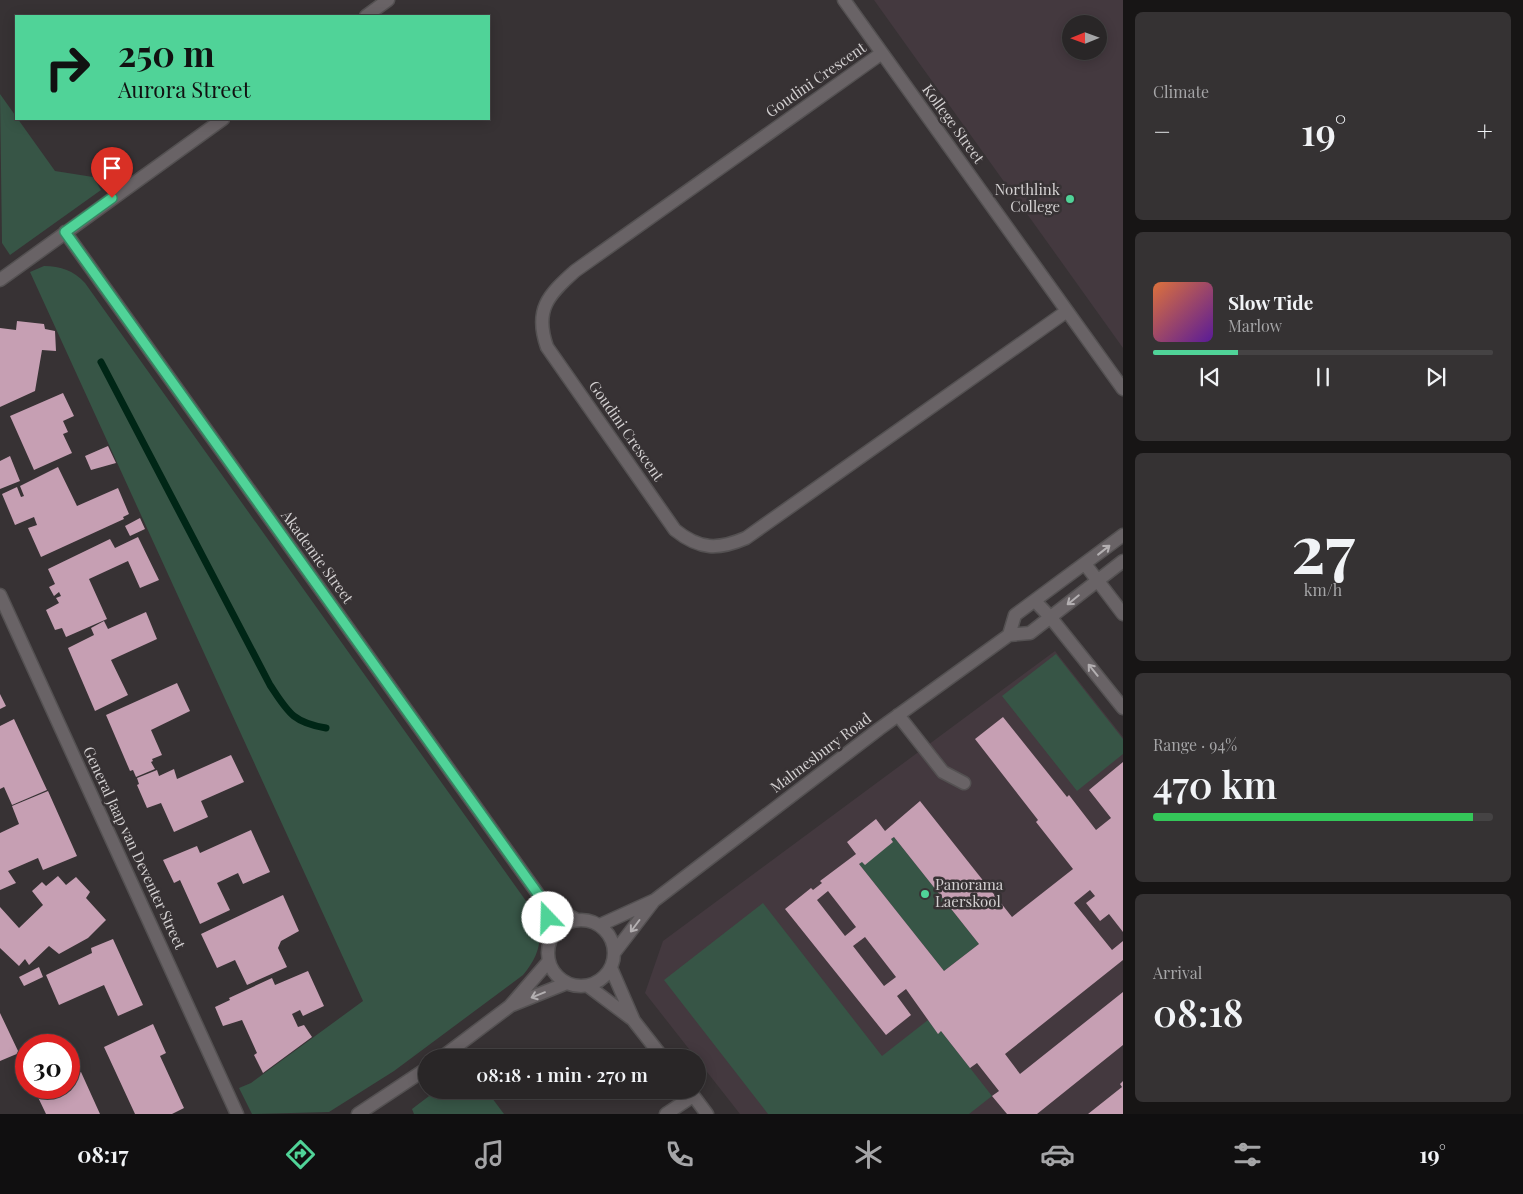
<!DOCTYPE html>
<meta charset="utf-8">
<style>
:root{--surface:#292627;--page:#353233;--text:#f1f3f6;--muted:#a5a5a7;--line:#454344;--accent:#50d398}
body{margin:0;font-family:"Playfair Display",serif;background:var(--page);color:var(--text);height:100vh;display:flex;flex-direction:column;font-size:19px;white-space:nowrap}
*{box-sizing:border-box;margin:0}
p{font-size:16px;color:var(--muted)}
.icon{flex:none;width:28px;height:28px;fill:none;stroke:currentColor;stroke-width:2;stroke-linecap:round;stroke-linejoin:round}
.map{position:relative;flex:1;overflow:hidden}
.drawer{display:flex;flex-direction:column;gap:12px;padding:12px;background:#171515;width:400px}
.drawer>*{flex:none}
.banner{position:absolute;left:15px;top:15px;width:475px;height:105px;border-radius:0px;box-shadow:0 2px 12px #0003,0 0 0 1px var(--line);background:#50d398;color:#111;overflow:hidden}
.needle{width:32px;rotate:269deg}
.controls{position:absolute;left:1062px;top:15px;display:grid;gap:10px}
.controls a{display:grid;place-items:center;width:45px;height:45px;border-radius:50%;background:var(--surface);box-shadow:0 2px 12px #0003,0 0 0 1px var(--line);font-size:25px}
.speed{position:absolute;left:15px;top:1034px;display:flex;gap:10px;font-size:25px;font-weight:700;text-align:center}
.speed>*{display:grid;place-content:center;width:65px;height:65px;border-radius:50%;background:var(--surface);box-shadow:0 2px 12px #0003,0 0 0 1px var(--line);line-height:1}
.speed .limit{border:8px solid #d22;background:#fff;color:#111}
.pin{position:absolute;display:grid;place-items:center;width:42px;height:42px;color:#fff;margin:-51px -21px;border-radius:50% 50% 50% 0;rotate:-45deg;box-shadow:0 0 5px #0007}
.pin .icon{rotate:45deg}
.me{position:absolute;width:55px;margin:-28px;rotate:339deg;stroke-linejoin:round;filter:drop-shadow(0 0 4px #0008)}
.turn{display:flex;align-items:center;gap:18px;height:105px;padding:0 20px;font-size:22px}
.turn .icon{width:65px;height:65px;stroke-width:2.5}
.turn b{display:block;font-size:35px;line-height:42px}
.big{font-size:38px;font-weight:600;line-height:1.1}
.drawer .tile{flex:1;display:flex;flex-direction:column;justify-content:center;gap:8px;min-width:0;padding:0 18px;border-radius:8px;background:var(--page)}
.drawer .dial{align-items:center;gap:0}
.dial b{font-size:65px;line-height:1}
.song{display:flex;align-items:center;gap:15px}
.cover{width:60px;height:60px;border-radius:8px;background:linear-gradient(135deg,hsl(20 70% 55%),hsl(270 70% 35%))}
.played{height:5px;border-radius:2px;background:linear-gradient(90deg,var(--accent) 25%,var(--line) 25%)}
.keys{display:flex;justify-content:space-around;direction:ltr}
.heat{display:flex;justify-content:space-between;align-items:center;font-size:28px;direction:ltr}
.charge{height:8px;border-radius:4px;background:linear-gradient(90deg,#34c759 94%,var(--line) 0)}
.trip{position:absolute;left:418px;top:1049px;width:288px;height:50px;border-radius:25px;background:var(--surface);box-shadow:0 2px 12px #0003,0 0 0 1px var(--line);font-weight:600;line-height:50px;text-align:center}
.dock{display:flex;height:80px;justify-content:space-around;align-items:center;background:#100f10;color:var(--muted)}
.dock .icon{width:35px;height:35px}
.dock .on{color:var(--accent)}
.dock b{font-size:22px;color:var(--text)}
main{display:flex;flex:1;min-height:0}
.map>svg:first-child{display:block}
.built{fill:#44393f;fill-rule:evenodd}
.green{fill:#375546}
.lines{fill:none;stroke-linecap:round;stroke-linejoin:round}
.stream{stroke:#002616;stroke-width:7}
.building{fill:#c69fb3;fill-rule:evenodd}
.minor-casing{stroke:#545152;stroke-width:15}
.minor{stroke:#696366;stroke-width:12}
.oneway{stroke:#b3afb1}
.route-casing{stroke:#348963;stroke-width:12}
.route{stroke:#50d398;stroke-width:9}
.poi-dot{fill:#50d398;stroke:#373234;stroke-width:2}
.labels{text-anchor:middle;stroke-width:5;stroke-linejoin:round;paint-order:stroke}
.street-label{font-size:15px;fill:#d3d0d1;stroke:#373234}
.poi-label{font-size:15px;fill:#d3d0d1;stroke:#373234;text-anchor:end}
</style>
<main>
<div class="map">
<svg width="1123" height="1114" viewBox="0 0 1123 1114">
<rect width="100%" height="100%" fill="#373234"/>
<path class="built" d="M874 0H1123V348ZM1071 24H1099V51H1071Z
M1055 651 1123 737V1114H740L645 993 663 941Z"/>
<path class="green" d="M0 94 55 171 93 177 101 190 10 255 2 243Z
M44 266C61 266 74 271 85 283L536 915C544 938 539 956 523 975L394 1071 329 1112 252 1114 239 1088 251 1083 363 1001 30 272Z
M1056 654 1123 739V754L1077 791 1002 696Z
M894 837 979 944 944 971 859 864 893 842 891 839Z
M763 903 882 1056 928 1020 938 1033 941 1031 992 1096 969 1114H768L664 980Z
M437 1090H486L504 1114H414L412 1109Z"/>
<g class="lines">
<path class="stream" d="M101 362 270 685C288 712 292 722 326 728"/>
</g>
<path class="building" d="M17 321 44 324 45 329 55 331 56 351 42 350 35 391 0 407V328L16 330Z
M63 393 74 416 63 421 68 432 63 434 72 453 34 470 10 416Z
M108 446 116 463 91 470 85 456Z
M10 456 20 481 0 489V461Z
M58 467 77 506 118 488 129 514 123 517 124 519 41 557 28 528 37 525 34 517 15 525 2 494 17 487 21 497 24 496 20 486Z
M140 518 145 529 130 536 125 526Z
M138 537 159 580 140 588 128 561 89 579 107 619 66 637 62 628 55 630 46 610 59 603 56 598 61 596 59 592 54 596 49 587 55 584 48 569 110 539 115 548Z
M146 612 157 639 111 660 128 695 95 711 68 648 94 635 91 628 104 621 108 629Z
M177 683 190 711 151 730 162 755 152 759 153 761 151 762 155 769 136 777 133 770 130 771 106 715Z
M0 694 6 706 0 709Z
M1003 717 1067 797 1069 795 1096 830 1111 818 1089 790 1123 762V932L1109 914 1100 921 1086 903 1095 896 1090 890 1074 903 1112 950 1123 941V960L1005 1054 1020 1074 1123 992V1045L1037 1114H1007L992 1096 999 1091 977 1063 970 1068 941 1031 938 1034 906 989 897 996 911 1015 886 1035 785 909 811 888 813 890 822 883 820 881 856 854 847 842 876 819 885 831 920 801 1012 917 1073 869 1036 822 1038 820 975 739ZM894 837 979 944 944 971 859 864 862 862 865 865 893 842 891 839ZM828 891 856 927 845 936 817 900ZM865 937 896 977 884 986 853 946Z
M14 719 47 790 12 805 4 787 0 789V726Z
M231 755 244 782 201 801 208 817 174 832 161 803 147 808 137 785 139 784 137 778 157 770 159 776 174 769 177 779Z
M48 791 77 856 43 870 38 858 8 871 16 883 0 890V833L19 824 12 806Z
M251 830 270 872 243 884 238 873 217 883 230 910 200 924 180 880 174 883 163 860 197 846 200 853Z
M58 876 66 885 76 877 90 892 86 898 106 920 88 938 59 954 49 946 29 965 25 959 19 966 0 948V907L19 928 43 905 32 891 42 882 46 886Z
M283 895 299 931 281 941 278 948 287 967 247 985 235 960 217 968 201 934Z
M113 939 143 1005 118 1016 104 985 59 1005 46 975 92 953 91 948Z
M39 967 43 977 24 986 19 977Z
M308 971 324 1006 303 1016 300 1010 292 1014 298 1027 304 1025 312 1037 263 1073 254 1055 257 1053 242 1020 223 1026 215 1007 230 1000 229 998 272 978 275 985Z
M0 1013 19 1053 0 1061Z
M153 1024 166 1053 160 1056 184 1108 172 1114H135L104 1047Z
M81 1072 100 1114H46L36 1093 47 1088H69V1077Z
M1123 1081V1114H1088L1122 1087 1120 1084Z"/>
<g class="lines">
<defs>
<path id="minor" d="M844 0 1123 389
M366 16 388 0
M882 53 575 271C548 295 534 310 547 347L675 530C700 550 718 550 746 538L1067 311
M65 232 543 901 553 935
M0 280 223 119
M1085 564 1123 614
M0 595 237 1114
M1035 601 1051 618 1123 708
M1009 635 1015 615 1123 535
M898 715 943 772 964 783
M543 901 577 920
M548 953a33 33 0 1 1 66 0a33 33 0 1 1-66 0Z
M600 925 655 900 879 729 1009 635 1030 633 1123 561
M614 953 653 902
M611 968 634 1021 663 1058
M588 986 632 1019
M512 1005 567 983
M441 1058 510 1006 549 961
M689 1090 707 1114
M358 1114 426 1069
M666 1114 693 1096"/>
</defs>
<use href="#minor" class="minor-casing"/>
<use href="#minor" class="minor"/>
</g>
<defs><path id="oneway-shaft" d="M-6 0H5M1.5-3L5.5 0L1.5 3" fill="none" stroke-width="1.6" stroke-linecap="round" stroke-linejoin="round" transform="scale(1.25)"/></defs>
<g class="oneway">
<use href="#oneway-shaft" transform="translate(1104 550) rotate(-38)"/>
<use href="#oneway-shaft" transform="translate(1073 600) rotate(141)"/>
<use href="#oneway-shaft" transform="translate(1093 670) rotate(-129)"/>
<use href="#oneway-shaft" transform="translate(635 926) rotate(127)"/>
<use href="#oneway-shaft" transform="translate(538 995) rotate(158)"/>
</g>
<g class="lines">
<defs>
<path id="route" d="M112 198 65 232 543 901 548 918"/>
</defs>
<use href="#route" class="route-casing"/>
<use href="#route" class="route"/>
</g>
<g class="poi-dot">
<circle cx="1070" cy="199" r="5"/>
<circle cx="925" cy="894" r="5"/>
</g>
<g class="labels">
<g class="street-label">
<text transform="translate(816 80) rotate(-35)" y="5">Goudini Crescent</text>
<text transform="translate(953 124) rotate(54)" y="5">Kollege Street</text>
<text transform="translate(626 431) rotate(55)" y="5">Goudini Crescent</text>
<text transform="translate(317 557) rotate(54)" y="5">Akademie Street</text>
<text transform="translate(821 753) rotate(-37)" y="5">Malmesbury Road</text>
<text transform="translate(134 848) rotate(65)" y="5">General Jaap van Deventer Street</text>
</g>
<g class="poi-label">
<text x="1060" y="195">Northlink<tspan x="1060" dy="17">College</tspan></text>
<text x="935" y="890" text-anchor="start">Panorama<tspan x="935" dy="17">Laerskool</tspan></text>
</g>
</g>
</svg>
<div class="controls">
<a><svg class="needle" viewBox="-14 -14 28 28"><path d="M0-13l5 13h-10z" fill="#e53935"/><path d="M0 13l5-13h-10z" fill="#a5a5a7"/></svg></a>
</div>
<div class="speed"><div class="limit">30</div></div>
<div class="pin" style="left:112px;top:198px;background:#d93025"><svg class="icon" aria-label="arrive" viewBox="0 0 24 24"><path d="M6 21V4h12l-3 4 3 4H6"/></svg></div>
<svg class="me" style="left:548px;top:918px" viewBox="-20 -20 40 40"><circle r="19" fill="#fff"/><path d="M0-13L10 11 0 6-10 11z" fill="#50d398"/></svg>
<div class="trip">08:18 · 1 min · 270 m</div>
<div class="banner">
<div class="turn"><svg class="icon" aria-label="right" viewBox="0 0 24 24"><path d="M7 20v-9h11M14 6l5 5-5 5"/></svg><div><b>250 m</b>Aurora Street</div></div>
</div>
</div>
<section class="drawer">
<div class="tile"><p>Climate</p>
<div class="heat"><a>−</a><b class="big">19°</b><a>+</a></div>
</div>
<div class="tile">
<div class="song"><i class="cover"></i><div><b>Slow Tide</b><p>Marlow</p></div></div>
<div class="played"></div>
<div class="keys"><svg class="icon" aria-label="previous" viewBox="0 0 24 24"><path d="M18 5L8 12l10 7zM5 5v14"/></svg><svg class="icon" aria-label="pause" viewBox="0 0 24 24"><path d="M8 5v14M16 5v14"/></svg><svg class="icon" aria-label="next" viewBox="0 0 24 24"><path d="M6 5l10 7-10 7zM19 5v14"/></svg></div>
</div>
<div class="tile dial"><b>27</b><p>km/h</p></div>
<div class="tile"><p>Range · 94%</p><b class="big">470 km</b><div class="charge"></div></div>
<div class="tile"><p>Arrival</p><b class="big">08:18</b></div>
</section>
</main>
<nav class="dock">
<b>08:17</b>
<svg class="icon on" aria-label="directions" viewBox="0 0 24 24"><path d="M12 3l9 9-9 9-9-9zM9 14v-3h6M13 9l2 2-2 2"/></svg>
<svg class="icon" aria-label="music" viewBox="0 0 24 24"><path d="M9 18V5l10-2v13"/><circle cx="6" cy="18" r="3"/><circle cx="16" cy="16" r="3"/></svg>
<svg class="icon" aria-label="phone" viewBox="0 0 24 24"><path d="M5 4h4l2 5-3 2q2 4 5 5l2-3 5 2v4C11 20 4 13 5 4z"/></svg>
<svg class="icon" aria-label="climate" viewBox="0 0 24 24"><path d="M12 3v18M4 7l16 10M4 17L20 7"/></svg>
<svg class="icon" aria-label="car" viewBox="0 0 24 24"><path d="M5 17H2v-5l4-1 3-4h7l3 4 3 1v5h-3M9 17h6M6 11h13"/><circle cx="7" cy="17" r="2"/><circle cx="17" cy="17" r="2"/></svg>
<svg class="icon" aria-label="filters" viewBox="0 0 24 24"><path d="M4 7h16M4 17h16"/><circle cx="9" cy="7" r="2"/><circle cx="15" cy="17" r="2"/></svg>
<b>19°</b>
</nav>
